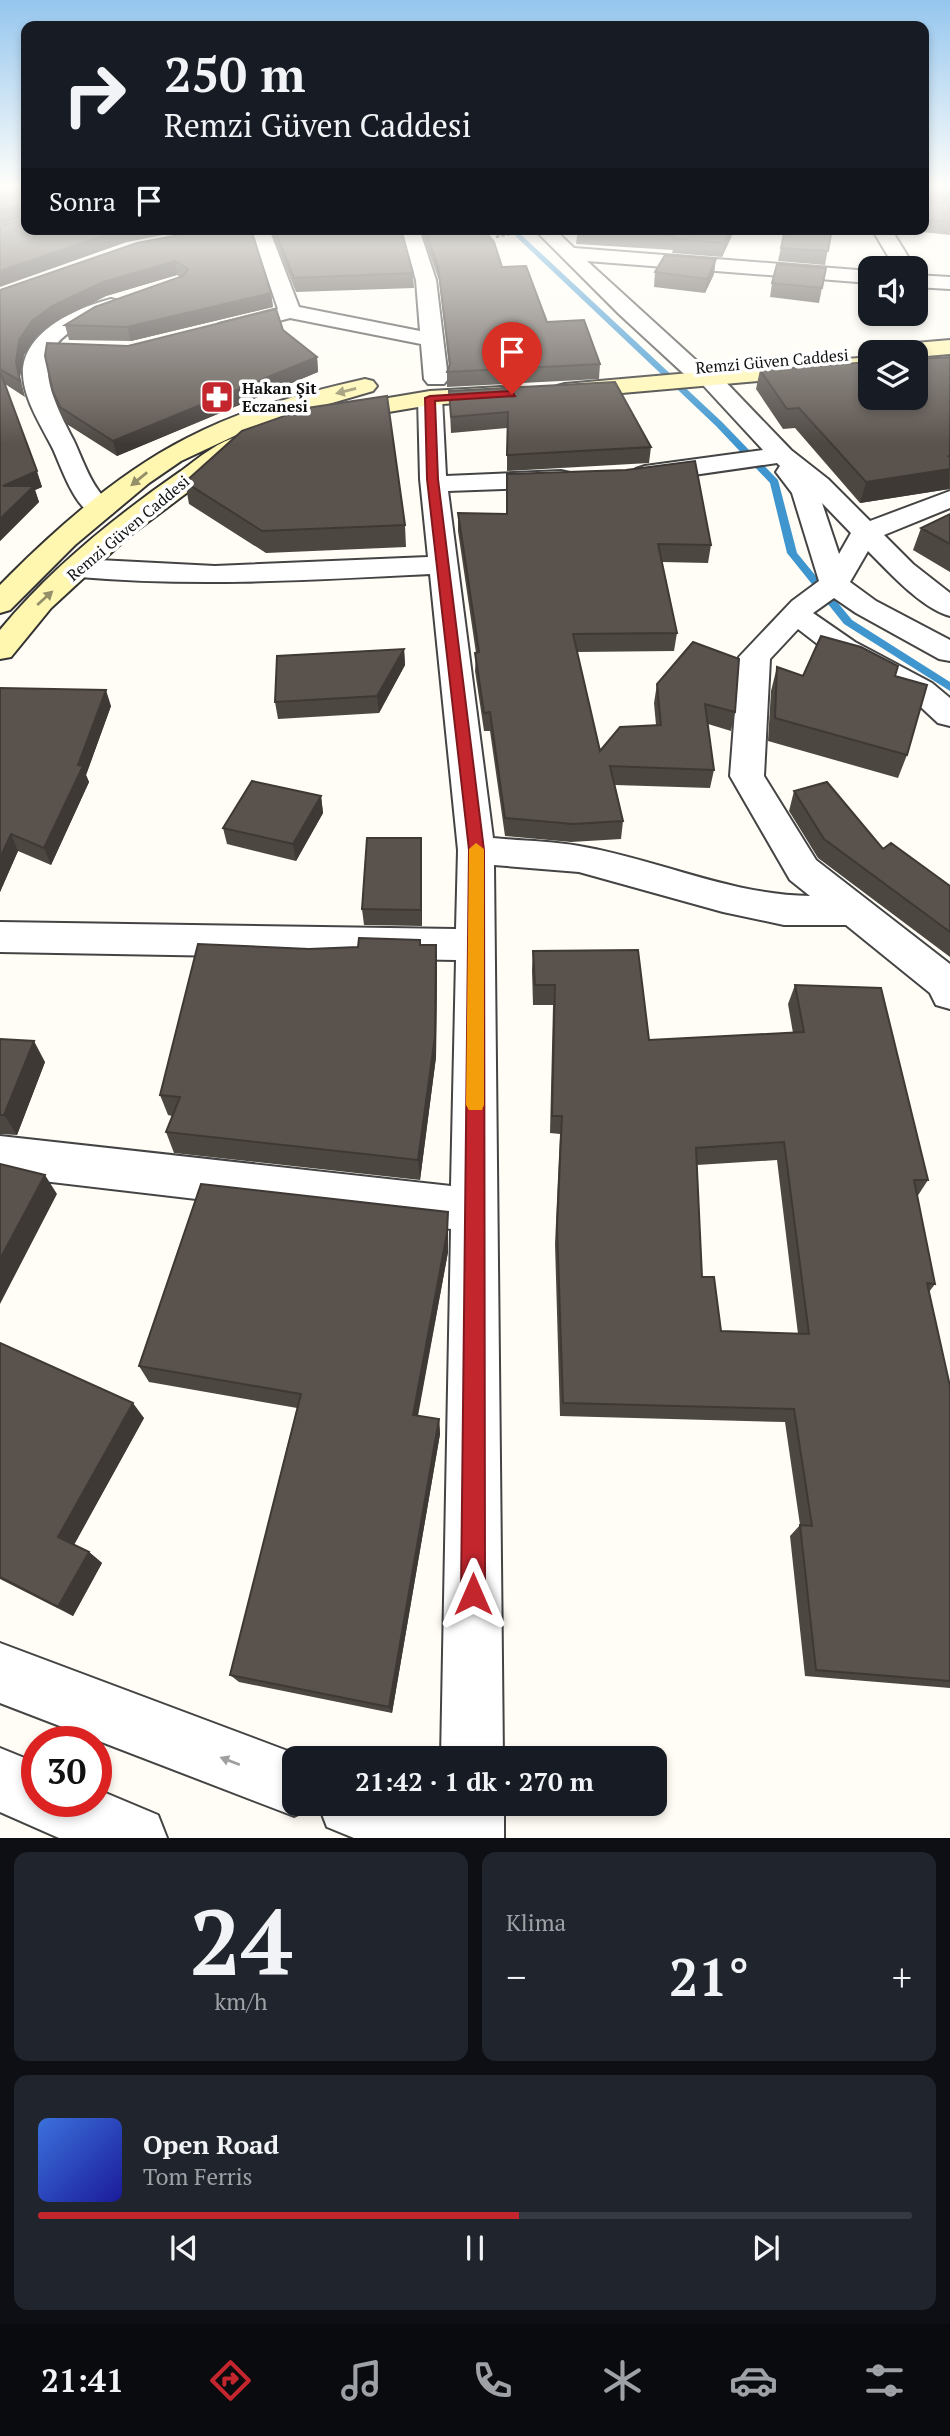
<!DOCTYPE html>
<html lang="tr">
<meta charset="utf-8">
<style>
:root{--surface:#171b24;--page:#20242c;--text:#f1f3f6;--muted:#9ea1a6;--line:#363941;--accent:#c4262e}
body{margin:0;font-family:"PT Serif",serif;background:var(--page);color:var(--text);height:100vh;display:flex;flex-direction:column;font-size:26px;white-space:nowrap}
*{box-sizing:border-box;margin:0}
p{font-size:23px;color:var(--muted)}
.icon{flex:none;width:38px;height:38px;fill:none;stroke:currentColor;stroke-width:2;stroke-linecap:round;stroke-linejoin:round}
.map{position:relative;height:1838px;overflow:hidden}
.panel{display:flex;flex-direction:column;gap:14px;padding:14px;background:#0d0f14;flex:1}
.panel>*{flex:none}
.hud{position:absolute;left:21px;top:21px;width:908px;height:214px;border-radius:14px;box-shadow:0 4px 10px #0003;background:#171b24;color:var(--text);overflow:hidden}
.controls{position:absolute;left:858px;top:256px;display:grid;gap:14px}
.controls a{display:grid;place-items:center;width:70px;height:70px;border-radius:14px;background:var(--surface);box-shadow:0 4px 10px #0003;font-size:35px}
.speed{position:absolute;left:21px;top:1726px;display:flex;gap:14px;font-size:35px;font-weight:700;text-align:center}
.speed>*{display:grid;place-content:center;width:91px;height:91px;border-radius:50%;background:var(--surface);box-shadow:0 4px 10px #0003;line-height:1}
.speed .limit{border:10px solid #d22;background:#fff;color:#111}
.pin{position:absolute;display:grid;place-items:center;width:60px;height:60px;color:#fff;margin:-72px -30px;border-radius:50% 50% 50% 0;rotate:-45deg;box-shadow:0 0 7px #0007}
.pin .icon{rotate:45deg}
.me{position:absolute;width:77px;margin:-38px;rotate:0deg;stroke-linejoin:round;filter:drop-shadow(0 0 5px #0008)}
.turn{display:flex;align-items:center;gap:24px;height:147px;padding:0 28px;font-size:32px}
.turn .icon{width:91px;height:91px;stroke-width:2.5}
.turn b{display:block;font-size:49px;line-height:60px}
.then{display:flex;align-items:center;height:66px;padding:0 28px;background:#0003;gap:14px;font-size:26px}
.big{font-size:52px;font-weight:800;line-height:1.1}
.panel .tile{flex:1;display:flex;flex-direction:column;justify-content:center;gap:10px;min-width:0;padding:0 24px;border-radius:14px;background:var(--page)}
.panel .dial{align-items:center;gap:0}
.dial b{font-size:91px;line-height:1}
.song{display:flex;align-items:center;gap:21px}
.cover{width:84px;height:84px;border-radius:10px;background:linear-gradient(135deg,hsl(220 70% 55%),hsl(240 70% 35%))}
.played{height:7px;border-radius:4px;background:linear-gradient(90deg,var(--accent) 55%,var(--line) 55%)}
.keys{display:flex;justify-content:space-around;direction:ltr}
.heat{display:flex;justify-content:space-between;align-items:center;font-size:38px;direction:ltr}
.panel .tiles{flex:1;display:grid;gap:14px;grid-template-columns:1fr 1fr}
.tile:last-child{grid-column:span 2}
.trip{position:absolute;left:282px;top:1746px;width:385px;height:70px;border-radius:14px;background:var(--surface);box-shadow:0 4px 10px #0003;font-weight:800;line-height:70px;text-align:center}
.dock{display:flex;height:112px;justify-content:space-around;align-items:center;background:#090b0e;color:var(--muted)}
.dock .icon{width:49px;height:49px}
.dock .on{color:var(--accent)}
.dock b{font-size:32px;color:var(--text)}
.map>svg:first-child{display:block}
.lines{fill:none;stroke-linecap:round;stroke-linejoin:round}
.stream{fill:#3f96cf;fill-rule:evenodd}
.minor-casing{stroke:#444;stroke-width:4}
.secondary-casing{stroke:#333;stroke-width:4}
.path{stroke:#333;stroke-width:2.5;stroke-dasharray:3.5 2;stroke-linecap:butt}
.minor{fill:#fff;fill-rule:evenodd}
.secondary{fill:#fff6b0;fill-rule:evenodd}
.wall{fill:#4d4742;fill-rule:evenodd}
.shaded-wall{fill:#3f3936}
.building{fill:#5a524d;stroke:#3f3936;stroke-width:2;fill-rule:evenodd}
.oneway{fill:#948f68}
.oneway2{fill:#a0a0a0}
.route{fill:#c4262e;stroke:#7f191e;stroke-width:2}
.slow{fill:#f59e0b}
.labels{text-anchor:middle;stroke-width:7;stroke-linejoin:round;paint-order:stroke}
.far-street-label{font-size:16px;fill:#111;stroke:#fff}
.far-poi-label{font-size:16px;font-weight:bold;fill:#111;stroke:#fff;text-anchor:start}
</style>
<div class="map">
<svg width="950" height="1838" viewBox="0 0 950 1838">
<rect width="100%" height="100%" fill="#fffdf5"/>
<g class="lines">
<path class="stream" d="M508 229H515L722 422 778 480 797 553 852 620 950 682V691L844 624 787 553 770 483 716 426Z"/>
<defs>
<path id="minor" d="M251 229H269L299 307 420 331 416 280 401 229H419L436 280 448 379 444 384H428L424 379 421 344 290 318 227 335 219 334 216 329 219 324 278 309Z
M534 229H554L574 248 870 271V283L587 261 699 363 718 374 791 450 828 479 870 521 950 491V508L884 535 913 564 950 593V616C922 609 888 571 868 551L850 582 876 601 950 640V661L939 659 856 613 834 598 813 613 855 642 932 683 950 698V726L938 723 910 697 833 656 798 629 770 659 764 776 816 860 950 964V1009L936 1005 930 993 846 925H784L723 912 579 872 494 865 503 1759H441L451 1229 0 1176V1136L451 1186 456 960 0 952V922L456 929 458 850 430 574C312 580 196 587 79 577L69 574 65 568 69 562 79 559 215 566 428 557 420 479 418 398 422 393H438L442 398 446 476 561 471 570 473 574 479 570 485 561 487 448 491 493 838C521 841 551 841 579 846 657 859 730 895 810 896L790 880 730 776 739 657 792 601 819 581 792 493 776 472 780 466 777 463 645 482 636 479 632 474 636 469 645 466 763 450 702 384 683 373 619 314ZM822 503 851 533 839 554Z
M872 229H891L915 268H895Z
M915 275 950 277V289L915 287Z
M111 299 118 301 121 305 118 309C32 340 35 367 74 441 82 458 91 485 105 498 109 502 113 503 116 508L112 514C102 516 91 515 83 507 70 493 61 467 53 449 42 427 24 400 23 375 21 332 78 307 111 299Z
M0 1643 309 1759H294V1804L316 1806 294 1816 0 1703Z
M0 1748 37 1763V1801H96V1789L158 1815 167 1838H59L0 1812Z
M318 1804H504V1838H354L327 1827Z"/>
<path id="secondary" d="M950 340V354L915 357V352H881L892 345Z
M870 357V371L565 398 557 396 553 391 557 386 565 384Z
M365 379 373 381 377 386 373 391 260 424 181 461 149 483 75 545 10 610 0 613V585L10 575C62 523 122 471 187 438 243 409 304 393 365 379Z
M501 387 509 389 513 394 509 399 430 405 335 421 326 419 323 414 326 409 335 407 430 391Z
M241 436 250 438 253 443 128 537 51 608 11 657 0 659V630C51 568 116 516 181 471 200 457 218 441 241 436Z"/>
</defs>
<use href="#minor" class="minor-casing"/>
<use href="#secondary" class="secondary-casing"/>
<path class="path" d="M496 237 515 233"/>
<use href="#minor" class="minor"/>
<use href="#secondary" class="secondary"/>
</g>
<path class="wall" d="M924 187H950V203L926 201 950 204V235L903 230 902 229H924Z
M270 229H401L413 273 414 288 296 292Z
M420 229H483L502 267 547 322 600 364 599 379 447 387V372L449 367 439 280Z
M578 229H735L722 257 672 253 673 250 576 244Z
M785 229H845L844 233 831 232 825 265 778 261Z
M137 243 271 293 273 307 131 341 69 340 65 325 180 277 177 275 106 296 56 321 37 336 24 355 20 377 25 397 5 384 42 487 35 490 39 502 0 541V290Z
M655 272 714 274 705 293 654 287Z
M772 283 822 288 819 303 770 297Z
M283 330 317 357 318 372 117 456 65 423 58 407 53 392 128 346Z
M950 357V489L860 503 795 428 783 429 756 389 760 370Z
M449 391 651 447 649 463 507 471V428L451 433Z
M185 482 405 525 406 547 266 553 189 504Z
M458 513 711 545 708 563 662 562 677 633 674 651 577 652 600 751 656 725 654 703 657 684 735 712 731 731 708 724 714 770 710 788 615 785 623 821 621 839 571 842 505 836 490 731H484L475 671 476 653 458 531Z
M950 514V572L913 550 921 528Z
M404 649 405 665 379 713 278 719 275 702Z
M777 667 803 676H895L907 755 898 778 768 741 771 691Z
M0 688 111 706 86 775 89 782 51 865 18 851 0 892Z
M794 791 883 849 950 886V957L818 858 789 811Z
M321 796 323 813 296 861 227 844 223 828Z
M422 854V926L364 925 362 909Z
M436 945 437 967 436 1057 420 1180 174 1153 166 1132 172 1116 168 1115 160 1095 309 949Z
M533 951 649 1040 793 1033 788 1004 795 985 928 1180 917 1197 935 1284 929 1292 950 1386V1688L805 1676 790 1536 800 1525 785 1422 560 1416 555 1244 560 1134 550 1133 553 1005H533L532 970ZM777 1160 798 1334 721 1331 702 1277 697 1165Z
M0 1039 45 1062 17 1135 0 1134Z
M448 1231V1252L418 1416 439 1419 440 1434 392 1713 239 1682 230 1675 297 1408 149 1382 139 1366Z
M0 1343 144 1418 74 1545 89 1552 102 1563 73 1616 0 1579Z"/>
<path class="shaded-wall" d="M24 203 26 217 0 225V210Z
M123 229H194L127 242 0 287V271Z
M731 229H735L722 257 724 243Z
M716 259 714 274 705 293 707 279Z
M175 261 177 275 106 296 56 321 37 336 24 355 20 377 25 397 16 362 19 340 32 321 52 306 103 282Z
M271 293 273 307 131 341 127 327Z
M317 357 318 372 117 456 113 441Z
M950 455 949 489 860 503 866 482Z
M37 471 42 487 35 490 39 502 0 541V519L3 486Z
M404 649 405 665 379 713 377 696Z
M106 690 111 706 86 775 89 782 51 865 44 848 78 765Z
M321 796 323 813 296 861 293 844Z
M11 834 18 851 0 892V858Z
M421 838 422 854V926L421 910Z
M436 945 437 967 436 1057 420 1180 418 1160Z
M34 1041 45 1062 17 1135 4 1115Z
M45 1175 57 1194 0 1304V1259Z
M448 1212V1252L415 1429 413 1415Z
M133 1403 144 1418 72 1548 58 1537Z
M439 1419 440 1434 392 1713 389 1707Z
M89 1552 102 1563 73 1616 58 1607Z"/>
<path class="building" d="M0 187H26V214L25 213 24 203 0 210Z
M924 187H950V190L928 188 925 200 950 204V222L924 219Z
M26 218V229H123L0 271V226Z
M210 229H251L271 293 127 327 65 325 95 307 183 276 188 269 175 261 103 282 52 306 32 321 19 340 16 362 20 381 0 369V290L137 243Z
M274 229H401L413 273 294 278Z
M425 229H483L494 242 502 267 526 266 547 322 584 320 600 364 447 372 450 364 438 266Z
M578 229H731L724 243 674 239 675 236 577 230Z
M785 229H832L828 251 781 248Z
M665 255 716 259 707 279 655 272Z
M777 264 826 268 822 288 772 283Z
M276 309 283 330 317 357 113 441 60 407 53 392 45 356 47 343 128 346Z
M950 357V455L949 456H950V469L866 482 799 408 787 409 760 370 870 362V397H915V359Z
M0 371 37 471 3 486H34L0 519Z
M615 382 651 447 507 455 508 412 451 417 449 391Z
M387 396 405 525 262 531 185 482 242 431 307 408Z
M695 461 711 545 658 544 677 633 573 634 600 751 620 727 661 725 657 684 693 642 739 659 735 712 705 704 714 770 610 766 623 821 573 824 505 818 490 712 484 713 475 653 479 652 458 513 507 514V474L626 470Z
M950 514V544L921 528Z
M821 636 861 647 898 666 895 676 927 685 907 755 775 718 777 667 803 676Z
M404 649 377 696 275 702 277 656Z
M0 688 106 690 78 765 83 766 44 848 11 834 0 858Z
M252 781 321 796 293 844 223 828Z
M827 782 883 849 891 843 950 886V932L824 839 794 791Z
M367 838H421V910L362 909Z
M359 938 420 940V945H436L435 1036 418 1160 166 1132 180 1097 160 1095 198 944 309 949 358 947Z
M638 950 649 1040 804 1032 795 985 881 988 928 1180H914L935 1284 927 1283 950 1386V1681L816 1670 800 1525 812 1526 794 1409 563 1403 557 1227 562 1116H552L555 985H535L533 951ZM784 1142 809 1334 721 1331 714 1277H702L696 1148Z
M0 1039 34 1041 4 1115H0Z
M0 1164 45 1175 0 1259Z
M201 1184 448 1212 447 1233 413 1415 439 1419 389 1707 230 1675 301 1394 139 1366Z
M0 1343 133 1403 58 1537 89 1552 58 1607 0 1577Z"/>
<defs><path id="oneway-solid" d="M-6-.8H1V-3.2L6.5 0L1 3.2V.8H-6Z" transform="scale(1.75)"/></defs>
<g class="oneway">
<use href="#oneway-solid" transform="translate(346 391) rotate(166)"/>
<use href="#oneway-solid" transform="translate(139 479) rotate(141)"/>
<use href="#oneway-solid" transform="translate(45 598) rotate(-42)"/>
</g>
<use class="oneway2" href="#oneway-solid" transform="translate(230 1761) rotate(-159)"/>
<linearGradient id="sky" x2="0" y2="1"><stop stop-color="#95c6ee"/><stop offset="0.42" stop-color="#fffefa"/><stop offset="1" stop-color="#fffefa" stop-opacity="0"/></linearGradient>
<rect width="950" height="445" fill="url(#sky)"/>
<path class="route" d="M512 391 515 396 435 401 438 479 484 850 485 1594 481 1603 473 1606 464 1603 461 1594 469 850 427 479 425 398 430 396Z"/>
<path class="slow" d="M476 843 484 849V1105L482 1110H469L466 1105 469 849Z"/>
<defs>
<symbol id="pharmacy-square" viewBox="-11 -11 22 22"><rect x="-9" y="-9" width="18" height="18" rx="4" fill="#c4262e" stroke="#fff"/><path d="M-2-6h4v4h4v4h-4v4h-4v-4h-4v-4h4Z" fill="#fff"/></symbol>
</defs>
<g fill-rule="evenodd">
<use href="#pharmacy-square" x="198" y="378" width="38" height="38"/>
</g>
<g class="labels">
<g class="far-street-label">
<text transform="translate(772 361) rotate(-5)" y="6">Remzi Güven Caddesi</text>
<text transform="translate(128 528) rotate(-40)" y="6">Remzi Güven Caddesi</text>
</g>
<g class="far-poi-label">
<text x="242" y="394">Hakan Şit<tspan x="242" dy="18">Eczanesi</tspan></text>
</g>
</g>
</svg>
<div class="controls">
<a><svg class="icon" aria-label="sound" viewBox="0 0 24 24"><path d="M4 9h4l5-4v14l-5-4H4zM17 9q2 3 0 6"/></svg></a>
<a><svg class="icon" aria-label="layers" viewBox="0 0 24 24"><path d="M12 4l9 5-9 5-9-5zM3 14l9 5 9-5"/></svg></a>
</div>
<div class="speed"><div class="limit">30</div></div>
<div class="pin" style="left:512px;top:394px;background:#d93025"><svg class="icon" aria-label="arrive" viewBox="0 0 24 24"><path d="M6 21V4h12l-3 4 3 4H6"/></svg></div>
<svg class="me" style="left:473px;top:1594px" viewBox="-20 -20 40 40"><path d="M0-17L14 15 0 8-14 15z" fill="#c4262e" stroke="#fff" stroke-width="4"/></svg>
<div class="trip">21:42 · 1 dk · 270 m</div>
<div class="hud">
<div class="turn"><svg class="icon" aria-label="right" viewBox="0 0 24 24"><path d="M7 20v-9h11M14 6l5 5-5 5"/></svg><div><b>250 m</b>Remzi Güven Caddesi</div></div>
<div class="then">Sonra<svg class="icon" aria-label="arrive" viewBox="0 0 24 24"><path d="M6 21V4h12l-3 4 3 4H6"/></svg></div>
</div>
</div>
<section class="panel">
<div class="tiles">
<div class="tile dial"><b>24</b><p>km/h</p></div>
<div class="tile"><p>Klima</p>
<div class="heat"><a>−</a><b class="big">21°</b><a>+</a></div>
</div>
<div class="tile">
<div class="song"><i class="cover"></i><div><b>Open Road</b><p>Tom Ferris</p></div></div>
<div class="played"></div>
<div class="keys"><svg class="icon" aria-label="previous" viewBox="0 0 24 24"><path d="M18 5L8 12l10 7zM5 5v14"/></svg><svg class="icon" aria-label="pause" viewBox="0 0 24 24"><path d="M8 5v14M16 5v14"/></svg><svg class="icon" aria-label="next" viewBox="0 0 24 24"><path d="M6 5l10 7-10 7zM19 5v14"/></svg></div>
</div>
</div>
</section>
<nav class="dock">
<b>21:41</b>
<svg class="icon on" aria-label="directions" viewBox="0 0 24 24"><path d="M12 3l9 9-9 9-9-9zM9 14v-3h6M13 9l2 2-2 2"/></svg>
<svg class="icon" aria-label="music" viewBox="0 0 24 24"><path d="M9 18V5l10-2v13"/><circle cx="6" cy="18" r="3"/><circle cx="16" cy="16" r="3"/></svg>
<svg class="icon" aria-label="phone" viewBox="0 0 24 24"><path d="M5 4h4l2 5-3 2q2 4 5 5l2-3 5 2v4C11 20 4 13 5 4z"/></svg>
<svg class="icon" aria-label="climate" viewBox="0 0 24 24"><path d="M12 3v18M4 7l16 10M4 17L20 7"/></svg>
<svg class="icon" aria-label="car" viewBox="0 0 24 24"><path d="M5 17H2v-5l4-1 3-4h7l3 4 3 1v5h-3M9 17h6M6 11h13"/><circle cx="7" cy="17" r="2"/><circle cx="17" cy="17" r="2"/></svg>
<svg class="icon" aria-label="filters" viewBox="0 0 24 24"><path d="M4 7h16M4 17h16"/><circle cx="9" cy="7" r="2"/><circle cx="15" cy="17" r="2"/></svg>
</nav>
